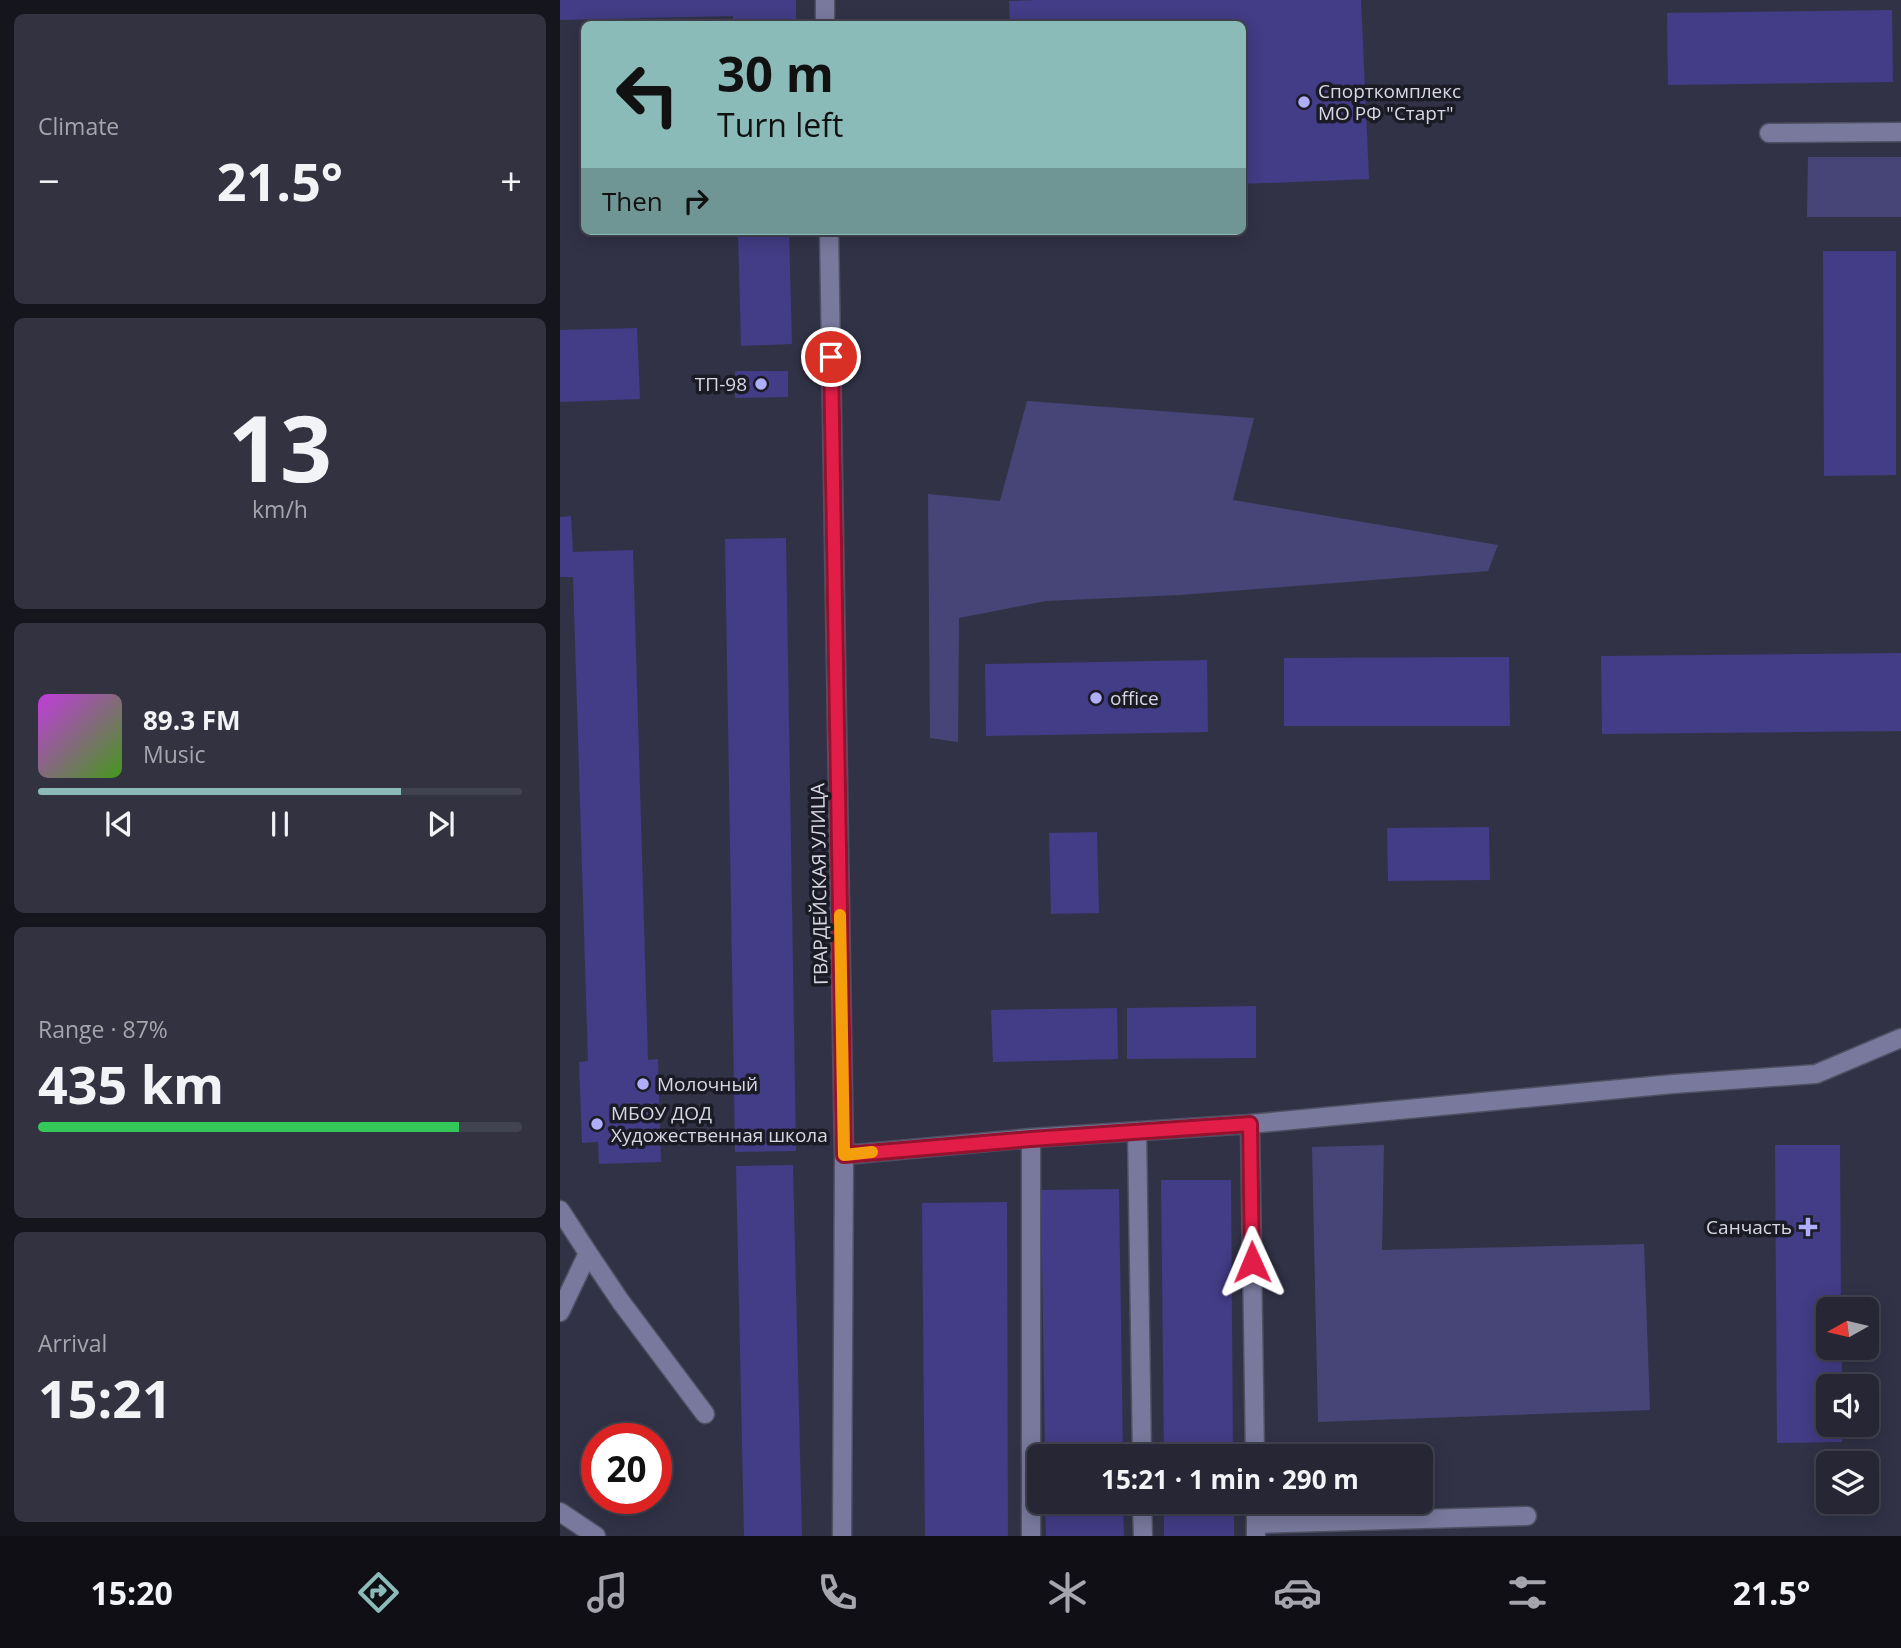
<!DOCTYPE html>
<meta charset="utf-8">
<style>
:root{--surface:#262635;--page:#323241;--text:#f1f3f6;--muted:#a4a5ad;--line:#424350;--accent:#8bbbb9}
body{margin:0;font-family:"Open Sans",sans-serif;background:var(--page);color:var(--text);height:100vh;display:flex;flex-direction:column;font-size:26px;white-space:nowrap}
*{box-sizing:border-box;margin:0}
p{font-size:23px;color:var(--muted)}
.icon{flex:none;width:38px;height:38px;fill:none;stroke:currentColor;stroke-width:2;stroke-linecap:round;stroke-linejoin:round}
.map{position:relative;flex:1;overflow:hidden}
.sheet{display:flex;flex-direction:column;gap:14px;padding:14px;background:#15151d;width:560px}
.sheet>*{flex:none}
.guide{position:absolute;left:21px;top:21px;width:665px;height:214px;border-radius:10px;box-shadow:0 4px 18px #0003,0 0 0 2px var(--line);background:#8bbbb9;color:#111;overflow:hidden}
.needle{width:46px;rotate:262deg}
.fabs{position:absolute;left:1256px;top:1297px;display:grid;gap:14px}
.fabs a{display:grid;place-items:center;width:63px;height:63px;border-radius:10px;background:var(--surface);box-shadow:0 4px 18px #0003,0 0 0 2px var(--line);font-size:35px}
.speed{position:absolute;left:21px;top:1423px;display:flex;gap:14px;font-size:35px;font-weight:700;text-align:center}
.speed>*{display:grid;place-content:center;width:91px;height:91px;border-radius:50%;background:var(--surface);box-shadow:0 4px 18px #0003,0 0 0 2px var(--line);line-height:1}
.speed .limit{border:10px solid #d22;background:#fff;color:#111}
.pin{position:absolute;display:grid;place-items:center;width:60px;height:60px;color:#fff;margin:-30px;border:4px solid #fff;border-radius:50%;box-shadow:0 2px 7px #0007}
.me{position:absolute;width:77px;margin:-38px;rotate:359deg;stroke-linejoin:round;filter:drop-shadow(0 0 5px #0008)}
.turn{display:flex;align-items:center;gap:24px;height:147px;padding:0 21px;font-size:32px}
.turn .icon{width:91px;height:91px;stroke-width:2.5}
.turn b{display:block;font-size:49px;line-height:60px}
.then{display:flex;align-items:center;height:66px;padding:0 21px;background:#0003;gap:14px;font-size:26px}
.big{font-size:52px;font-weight:700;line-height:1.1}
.sheet .card{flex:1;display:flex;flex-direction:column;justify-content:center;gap:10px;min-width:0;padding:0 24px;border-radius:10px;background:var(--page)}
.sheet .dial{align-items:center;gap:0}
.dial b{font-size:91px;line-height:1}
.song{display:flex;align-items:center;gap:21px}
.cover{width:84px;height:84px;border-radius:10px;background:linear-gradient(135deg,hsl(290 70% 55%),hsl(100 70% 35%))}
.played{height:7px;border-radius:4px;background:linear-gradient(90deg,var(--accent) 75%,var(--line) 75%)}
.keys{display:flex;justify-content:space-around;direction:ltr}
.heat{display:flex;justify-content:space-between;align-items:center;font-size:38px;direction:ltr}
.charge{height:10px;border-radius:5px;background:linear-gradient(90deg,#34c759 87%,var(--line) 0)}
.trip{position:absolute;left:467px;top:1444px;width:406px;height:70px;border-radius:10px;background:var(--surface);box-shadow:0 4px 18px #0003,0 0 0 2px var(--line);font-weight:700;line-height:70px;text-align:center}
.menu{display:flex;height:112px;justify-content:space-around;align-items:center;background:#0f0f15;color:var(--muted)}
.menu .icon{width:49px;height:49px}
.menu .current{color:var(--accent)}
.menu b{font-size:32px;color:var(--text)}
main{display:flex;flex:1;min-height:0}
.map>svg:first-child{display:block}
.green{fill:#474577}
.building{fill:#433c86}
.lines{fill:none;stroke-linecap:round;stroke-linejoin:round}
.minor-casing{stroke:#505063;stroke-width:21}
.minor{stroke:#78799c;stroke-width:18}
.route-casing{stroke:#92132f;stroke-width:18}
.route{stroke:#e11d48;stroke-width:12}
.slow{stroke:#f59e0b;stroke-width:12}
.poi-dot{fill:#aeaefa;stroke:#1b1b25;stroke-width:2.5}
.labels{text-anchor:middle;stroke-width:7;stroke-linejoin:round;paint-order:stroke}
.poi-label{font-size:19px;fill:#d7d7e5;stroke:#1b1b25;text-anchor:start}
.street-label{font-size:19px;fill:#d7d7e5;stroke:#1b1b25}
</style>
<main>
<section class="sheet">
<div class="card"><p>Climate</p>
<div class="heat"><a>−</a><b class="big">21.5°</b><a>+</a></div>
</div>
<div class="card dial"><b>13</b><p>km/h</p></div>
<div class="card">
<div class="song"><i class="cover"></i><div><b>89.3 FM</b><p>Music</p></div></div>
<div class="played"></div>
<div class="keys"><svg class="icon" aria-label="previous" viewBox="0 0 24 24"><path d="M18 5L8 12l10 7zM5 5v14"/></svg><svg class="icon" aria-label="pause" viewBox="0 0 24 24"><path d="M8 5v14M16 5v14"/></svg><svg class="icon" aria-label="next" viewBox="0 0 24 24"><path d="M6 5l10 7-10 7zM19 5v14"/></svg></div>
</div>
<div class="card"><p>Range · 87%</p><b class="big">435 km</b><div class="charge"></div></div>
<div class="card"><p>Arrival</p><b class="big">15:21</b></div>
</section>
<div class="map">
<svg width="1341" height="1536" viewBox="0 0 1341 1536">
<rect width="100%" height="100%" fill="#323247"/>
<path class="green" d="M1248 157H1341V217H1247Z
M467 401 694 418 673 500 938 545 928 571 620 595 486 601 399 618 398 742 370 738 368 494 440 501Z
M824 1145 822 1250 1084 1244 1090 1410 758 1422 752 1147Z"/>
<path class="building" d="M0 0H236V24H173V16L0 20Z
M476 0H801L809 179 682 184V24H450L449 1Z
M1332 10 1333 82 1108 85 1107 13Z
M178 231H229L232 344 181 346Z
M1263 251H1336V475L1264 476Z
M77 328 80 399 0 402V330Z
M175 371H228V397L175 398Z
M11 516 13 552 73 550 88 1060 98 1059 101 1162 39 1164 38 1142 22 1143 19 1062 28 1061 13 577H0V517Z
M226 538 236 1151 175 1152 165 539Z
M1341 653V731L1042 734 1041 656Z
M949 657 950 726H724V658Z
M647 660 648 732 426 736 425 664Z
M929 827 930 880 828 881 827 828Z
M537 832 539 913 491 914 489 833Z
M696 1006V1058L567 1059V1008Z
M557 1008 558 1059 433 1062 431 1010Z
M1215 1145H1280L1281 1309H1269V1348H1282V1386H1269V1424H1282V1442L1217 1443Z
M233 1165 242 1536H184L176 1166Z
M601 1180H671L673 1456H604Z
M559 1189 563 1456H485L481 1190Z
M447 1202 448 1536H365L362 1203Z
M485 1502H563L564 1536H486Z
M604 1502H674V1536H604Z"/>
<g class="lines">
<defs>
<path id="minor" d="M265 0V24
M1209 133 1341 132
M269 231 284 1155 282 1536
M690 1124 695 1456
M577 1131 582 1456
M284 1155 471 1138 690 1124 1113 1084 1256 1074 1341 1038
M0 1210 28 1253 0 1312
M28 1253 61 1302 145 1414
M582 1502 583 1536
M696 1502V1536
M0 1512 36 1536
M696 1524 967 1516
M471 1536V1138"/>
</defs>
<use href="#minor" class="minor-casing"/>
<use href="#minor" class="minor"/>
</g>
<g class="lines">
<defs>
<path id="route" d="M271 357 284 1155 471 1139 690 1124 692 1262"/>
</defs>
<use href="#route" class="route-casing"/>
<use href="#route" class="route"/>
<path class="slow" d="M280 915 284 1155 312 1152"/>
</g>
<g class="poi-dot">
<circle cx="744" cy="102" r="7"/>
<circle cx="201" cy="384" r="7"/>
<circle cx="536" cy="698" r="7"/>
<circle cx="83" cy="1084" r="7"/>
<circle cx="37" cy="1124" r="7"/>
<path d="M1244.5 1216.5h7v7h7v7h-7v7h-7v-7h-7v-7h7z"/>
</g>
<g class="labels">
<g class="poi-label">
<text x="758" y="98">Спорткомплекс<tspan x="758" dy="22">МО РФ "Старт"</tspan></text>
<text x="187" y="391" text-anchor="end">ТП-98</text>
<text x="550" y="705">office</text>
<text x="97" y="1091">Молочный</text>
<text x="51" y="1120">МБОУ ДОД<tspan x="51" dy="22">Художественная школа</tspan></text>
<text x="1232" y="1234" text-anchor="end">Cанчасть</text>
</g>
<g class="street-label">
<text transform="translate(259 884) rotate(-91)" y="7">ГВАРДЕЙСКАЯ УЛИЦА</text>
</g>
</g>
</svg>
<div class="fabs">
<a><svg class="needle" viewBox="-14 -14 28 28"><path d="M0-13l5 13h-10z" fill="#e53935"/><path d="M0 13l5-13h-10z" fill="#a4a5ad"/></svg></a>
<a><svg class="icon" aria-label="sound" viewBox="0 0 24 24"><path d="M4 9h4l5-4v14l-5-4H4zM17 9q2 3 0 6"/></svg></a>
<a><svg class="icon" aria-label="layers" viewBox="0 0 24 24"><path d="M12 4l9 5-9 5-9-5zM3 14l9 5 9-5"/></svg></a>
</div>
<div class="speed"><div class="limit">20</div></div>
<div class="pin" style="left:271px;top:357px;background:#d93025"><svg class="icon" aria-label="arrive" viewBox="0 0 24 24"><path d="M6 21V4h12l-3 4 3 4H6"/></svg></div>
<svg class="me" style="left:692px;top:1262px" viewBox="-20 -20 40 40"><path d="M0-17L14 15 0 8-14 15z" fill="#e11d48" stroke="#fff" stroke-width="4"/></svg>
<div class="trip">15:21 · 1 min · 290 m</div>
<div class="guide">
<div class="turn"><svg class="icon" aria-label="left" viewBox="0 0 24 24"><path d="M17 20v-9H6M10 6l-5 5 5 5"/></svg><div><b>30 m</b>Turn left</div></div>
<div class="then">Then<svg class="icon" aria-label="right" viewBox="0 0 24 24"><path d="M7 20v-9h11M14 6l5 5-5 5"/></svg></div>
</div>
</div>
</main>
<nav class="menu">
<b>15:20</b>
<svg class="icon current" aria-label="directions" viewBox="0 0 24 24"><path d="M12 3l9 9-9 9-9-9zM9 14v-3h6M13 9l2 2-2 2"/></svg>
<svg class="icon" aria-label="music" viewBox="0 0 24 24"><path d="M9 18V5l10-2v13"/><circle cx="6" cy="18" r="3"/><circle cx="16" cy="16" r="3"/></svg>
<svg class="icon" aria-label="phone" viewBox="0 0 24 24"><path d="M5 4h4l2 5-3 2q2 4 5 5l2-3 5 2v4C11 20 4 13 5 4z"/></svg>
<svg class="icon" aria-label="climate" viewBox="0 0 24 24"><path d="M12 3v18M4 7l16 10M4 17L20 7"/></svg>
<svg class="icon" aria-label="car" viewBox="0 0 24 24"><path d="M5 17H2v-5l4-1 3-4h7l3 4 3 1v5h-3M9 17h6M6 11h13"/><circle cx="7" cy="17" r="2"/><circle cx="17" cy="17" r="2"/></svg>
<svg class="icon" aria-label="filters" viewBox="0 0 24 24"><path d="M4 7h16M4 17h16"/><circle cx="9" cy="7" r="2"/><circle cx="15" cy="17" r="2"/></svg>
<b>21.5°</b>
</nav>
